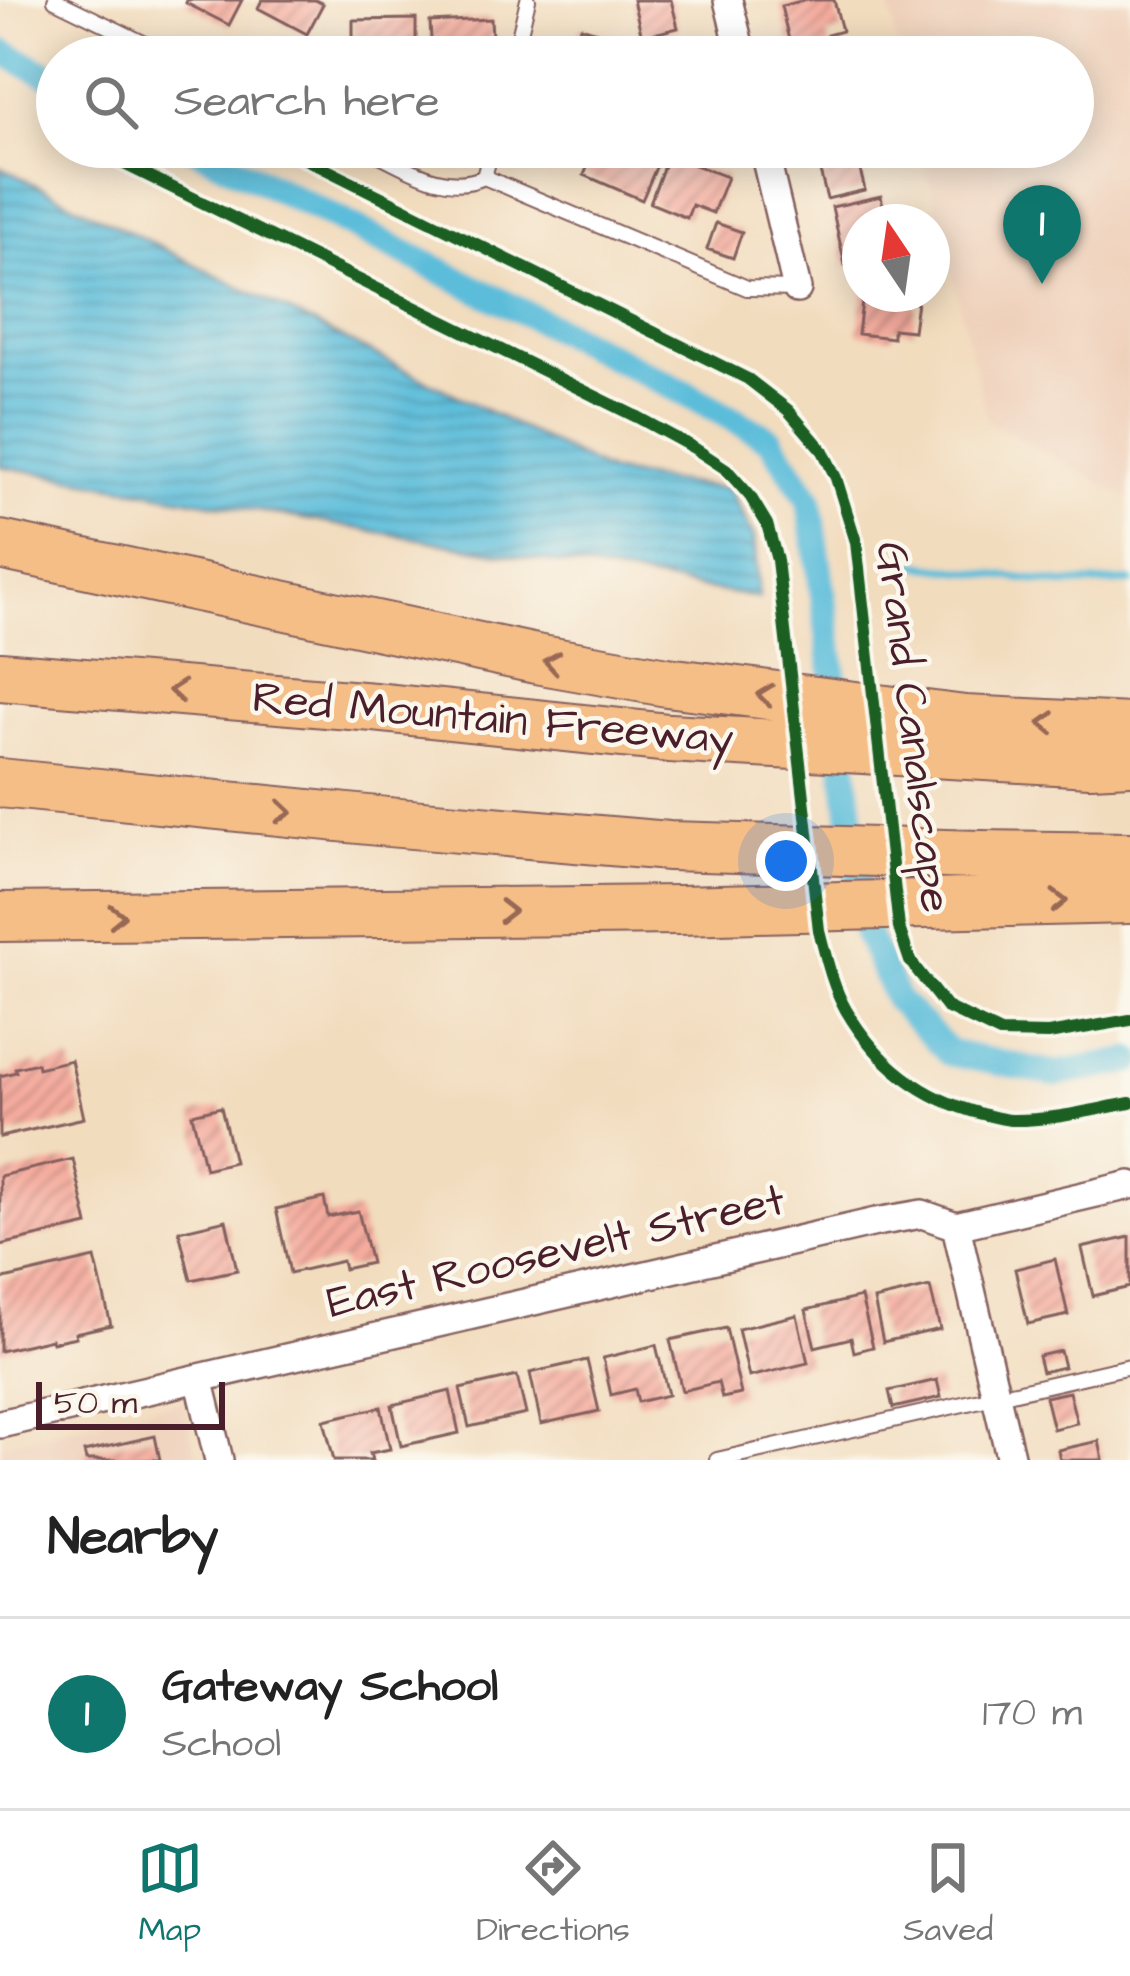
<!DOCTYPE html>
<style>
body{margin:0;font-family:"Architects Daughter",sans-serif;background:#f6f6f6;color:#222}
.compass{position:absolute;left:842px;top:204px;width:108px;height:108px;border-radius:50%;background:#fff;box-shadow:0 6px 30px #0003;rotate:347deg}
.scale{position:absolute;left:36px;bottom:30px;width:189px;box-sizing:border-box;padding-left:12px;border:6px solid #4a1f2b;border-top:0;font-size:33px;line-height:42px;white-space:nowrap;color:#4a1f2b;-webkit-text-stroke:9px #fbf7ec;paint-order:stroke}
.you{position:absolute;left:786px;top:861px;width:42px;height:42px;margin:-30px;border:9px solid #fff;border-radius:50%;background:#1a73e8;box-shadow:0 0 0 18px #1a73e833}
.badge{display:grid;place-items:center;width:78px;height:78px;border-radius:50%;background:#0f766e;color:#fff;font-size:39px;font-weight:700}
.pin{position:absolute;translate:-50% -99px;filter:drop-shadow(0 3px 6px #0008)}
.pin::after{content:'';position:absolute;top:63px;width:42px;height:36px;background:inherit;clip-path:polygon(0 0,100% 0,50% 100%)}
.list{margin:0;padding:0;list-style:none}
h2{display:flex;justify-content:space-between;align-items:center;height:156px;margin:0;padding:0 48px;font-size:51px}
h2 small{font-size:39px;font-weight:400;color:#767676}
.list li{display:grid;grid-template-columns:78px 1fr auto;gap:36px;align-items:center;box-sizing:border-box;height:192px;padding:0 48px;border-top:3px solid #e0e0e0}
.list b{display:block;font-size:45px;white-space:nowrap}
.list p{margin:0;font-size:39px;white-space:nowrap;color:#767676}
.list em{font-size:39px;font-style:normal;color:#767676}
.icon{flex:none;width:66px;height:66px;fill:none;stroke:currentColor;stroke-width:2;stroke-linecap:round;stroke-linejoin:round}
.map{position:relative;flex:none;width:1130px;height:1460px;overflow:hidden}
.search{position:absolute;background:#fff;box-shadow:0 6px 30px #0003;left:36px;right:36px;top:36px;height:132px;display:flex;align-items:center;gap:30px;box-sizing:border-box;padding:0 42px;border-radius:66px;color:#767676;font-size:45px}
.sheet{height:348px;background:#fff}
nav{display:flex;justify-content:space-around;align-items:center;box-sizing:border-box;height:168px;border-top:3px solid #e0e0e0;background:#fff;font-size:33px;color:#767676}
nav a{display:grid;justify-items:center;gap:6px}
nav .on{color:#0f766e}
.map>svg:first-child{display:block}
</style>
<div class="map">
<svg width="1130" height="1460" viewBox="0 0 1130 1460">
<defs>
<pattern id="water-rules" width="6" height="5" patternUnits="userSpaceOnUse" patternTransform="scale(3)"><rect width="6" height="5" fill="#5cbdda"/><path d="M0 2.5h6" fill="none" stroke="#4e99b1"/></pattern>
<pattern id="building-hatch" width="6" height="6" patternUnits="userSpaceOnUse" patternTransform="scale(3)"><rect width="6" height="6" fill="#f5ac9e"/><path d="M-1 1l2-2M0 6l6-6M5 7l2-2" fill="none" stroke="#c88b81"/></pattern>
</defs>
<rect width="100%" height="100%" fill="#fbf7ec"/>
<filter id="ink" filterUnits="userSpaceOnUse"><feTurbulence type="fractalNoise" baseFrequency=".00833" numOctaves="2"/><feDisplacementMap in="SourceGraphic" scale="24" xChannelSelector="R" yChannelSelector="G"/><feConvolveMatrix kernelMatrix="1 2 1 2 8 2 1 2 1" color-interpolation-filters="sRGB"/></filter>
<filter id="wash" filterUnits="userSpaceOnUse"><feTurbulence type="fractalNoise" baseFrequency=".004" numOctaves="4" result="noise"/><feDisplacementMap in="SourceGraphic" scale="48" xChannelSelector="R" yChannelSelector="G"/><feGaussianBlur stdDeviation="2.7" result="paint"/><feColorMatrix in="noise" values="0 0 0 0 0 0 0 0 0 0 0 0 0 0 0 0 0 1.4 0 .05"/><feComposite in="paint" operator="in"/></filter>
<g filter="url(#wash)">
<rect width="100%" height="100%" fill="#f2dcbe"/>
<path fill="#efd1bb" d="M887 0H1130V499L987 421 922 147H1073V57H901Z
M184 1399 197 1460H0V1445Z"/>
<path fill="url(#water-rules)" stroke="#536e82" stroke-width="3" d="M0 167 611 473 729 489 754 537 759 598 0 466Z"/>
<g fill="none" stroke-linecap="round" stroke-linejoin="round">
<path stroke="#5cbdda" stroke-width="8" d="M910 564 1063 584 1130 582"/>
<path stroke="#5cbdda" stroke-width="27" d="M0 51 57 79
M193 147 695 398 770 439 809 498 826 615 865 930 897 1000 949 1053 1056 1074 1130 1061"/>
</g>
<g id="blocks">
<path fill="url(#building-hatch)" d="M187 0H242L229 25 186 3Z
M262 0H315L323 4 307 34 258 8Z
M633 0H671L678 28 642 37Z
M805 0H834L842 31 827 35 832 55 793 57 781 6Z
M416 19V57H353V20Z
M491 19 493 57H432L430 22Z
M581 27 632 43 627 57H571Z
M596 147H654L663 151 642 200 584 175Z
M814 147H873L878 166 860 170 865 190 827 199Z
M668 155 727 177 713 213 692 205 687 218 650 203Z
M881 196 886 221 860 222V262L845 265 832 207Z
M716 223 742 232 733 258 707 249Z
M863 294H918L913 331 893 329V338L858 334Z
M71 1060 84 1118 0 1137V1076L16 1072 15 1068 37 1063 38 1068Z
M221 1107 234 1162 205 1169 192 1114Z
M73 1159 88 1225 0 1245V1176Z
M324 1198 328 1217 358 1211 371 1263 344 1269 342 1261 290 1273 276 1209Z
M226 1220 237 1270 191 1280 179 1231Z
M1130 1237V1287L1093 1296 1082 1248Z
M95 1258 111 1325 75 1333 76 1337 52 1342 51 1339 0 1351V1280Z
M1055 1259 1068 1315 1028 1324 1015 1269Z
M930 1287 940 1329 883 1342 874 1300Z
M861 1297 873 1347 854 1352 851 1338 815 1347 806 1310Z
M797 1315 808 1363 749 1377 738 1329Z
M726 1328 741 1394 722 1398 718 1382 682 1391 670 1340Z
M656 1345 668 1395 638 1402 635 1389 611 1395 603 1358Z
M1060 1351 1064 1367 1042 1372 1038 1356Z
M587 1360 599 1411 541 1424 530 1373Z
M517 1376 526 1414 469 1427 460 1389Z
M937 1380 941 1397 893 1408 889 1391Z
M450 1391 459 1433 401 1446 392 1405Z
M1069 1392 1077 1423 1053 1429 1045 1397Z
M381 1407 390 1449 370 1453 372 1460H334L324 1420Z
M155 1436 160 1460H86L84 1452Z
M1099 1441 1103 1460H1060L1058 1450Z"/>
</g>
</g>
<g filter="url(#ink)">
<use href="#blocks" fill-opacity="0" stroke="#85615e" stroke-width="3"/>
<g fill="none" stroke-linecap="round" stroke-linejoin="round">
<g stroke="#85615e" stroke-width="18">
<path id="lane" d="M55 0 172 57
M514 57 528 0
M364 147C401 164 444 196 484 177L747 288 797 289
M484 177 492 147
M717 1460 1130 1366"/>
</g>
<g stroke="#85615e" stroke-width="32">
<path id="street" d="M728 0 742 57
M763 147 797 289
M956 1226 1011 1460
M199 1378 219 1460
M0 1424 876 1222 922 1214 956 1226 1130 1185"/>
</g>
<g stroke="#85615e" stroke-width="52">
<path id="highway" d="M0 545 536 659 667 682 965 720 1130 728
M0 676 374 707 669 738 1090 762 1130 760
M0 783 388 822 669 846 981 855 1130 857
M0 917 679 910 1130 899"/>
</g>
<use href="#lane" stroke="#fff" stroke-width="14"/>
<use href="#street" stroke="#fff" stroke-width="27"/>
<use href="#highway" stroke="#f6be87" stroke-width="48"/>
<g stroke="#fbf7ec" stroke-width="20">
<path id="cycleway" d="M90 147 637 417 694 448 726 469 750 496 767 524 777 560 819 930C826 957 832 985 846 1010 877 1063 923 1099 982 1114 991 1116 1001 1119 1010 1120 1049 1121 1091 1110 1130 1103
M281 147 748 379 788 410 823 451 836 478 856 542 899 928 910 961 946 1007 1000 1033 1048 1034 1130 1020"/>
</g>
<use href="#cycleway" stroke="#1b5e20" stroke-width="12"/>
</g>
<defs><path id="oneway-chevron" d="M-2-3.5L2.5 0L-2 3.5" fill="none" stroke-width="1.6" stroke-linecap="round" stroke-linejoin="round" transform="scale(3)"/></defs>
<g stroke="#976754">
<use href="#oneway-chevron" transform="translate(552 662) rotate(-170)"/>
<use href="#oneway-chevron" transform="translate(177 691) rotate(-175)"/>
<use href="#oneway-chevron" transform="translate(765 695) rotate(-173)"/>
<use href="#oneway-chevron" transform="translate(1047 723) rotate(-178)"/>
<use href="#oneway-chevron" transform="translate(284 812) rotate(6)"/>
<use href="#oneway-chevron" transform="translate(1059 901) rotate(-1)"/>
<use href="#oneway-chevron" transform="translate(507 911)"/>
<use href="#oneway-chevron" transform="translate(117 916) rotate(-1)"/>
</g>
</g>
<g text-anchor="middle" dominant-baseline="central" stroke-width="9" stroke-linejoin="round" paint-order="stroke">
<g font-size="45" fill="#4a1f2b" stroke="#fbf7ec">
<text transform="translate(493 719) rotate(5)">Red Mountain Freeway</text>
<text transform="translate(913 727) rotate(83)">Grand Canalscape</text>
<text transform="translate(556 1252) rotate(-13)">East Roosevelt Street</text>
</g>
</g>
</svg>
<svg class="compass" viewBox="-18 -18 36 36"><path d="M0-13l5 13h-10z" fill="#e53935"/><path d="M0 13l5-13h-10z" fill="#767676"/></svg>
<div class="scale">50 m</div>
<div class="you"></div>
<div class="pin badge" style="left:1042px;top:284px">1</div>
<div class="search"><svg class="icon" aria-label="search" viewBox="0 0 24 24"><circle cx="10" cy="10" r="6"/><path d="M15 15l6 6"/></svg>Search here</div>
</div>
<section class="sheet">
<h2>Nearby<small></small></h2>
<ul class="list">
<li><span class="badge">1</span><div><b>Gateway School</b><p>School</p></div><em>170 m</em></li>
</ul>
</section>
<nav>
<a class="on"><svg class="icon" aria-label="map" viewBox="0 0 24 24"><path d="M3 6l6-2 6 2 6-2v14l-6 2-6-2-6 2zM9 4v14M15 6v14"/></svg>Map</a>
<a><svg class="icon" aria-label="directions" viewBox="0 0 24 24"><path d="M12 3l9 9-9 9-9-9zM9 14v-3h6M13 9l2 2-2 2"/></svg>Directions</a>
<a><svg class="icon" aria-label="saved" viewBox="0 0 24 24"><path d="M7 4h10v16l-5-4-5 4z"/></svg>Saved</a>
</nav>
